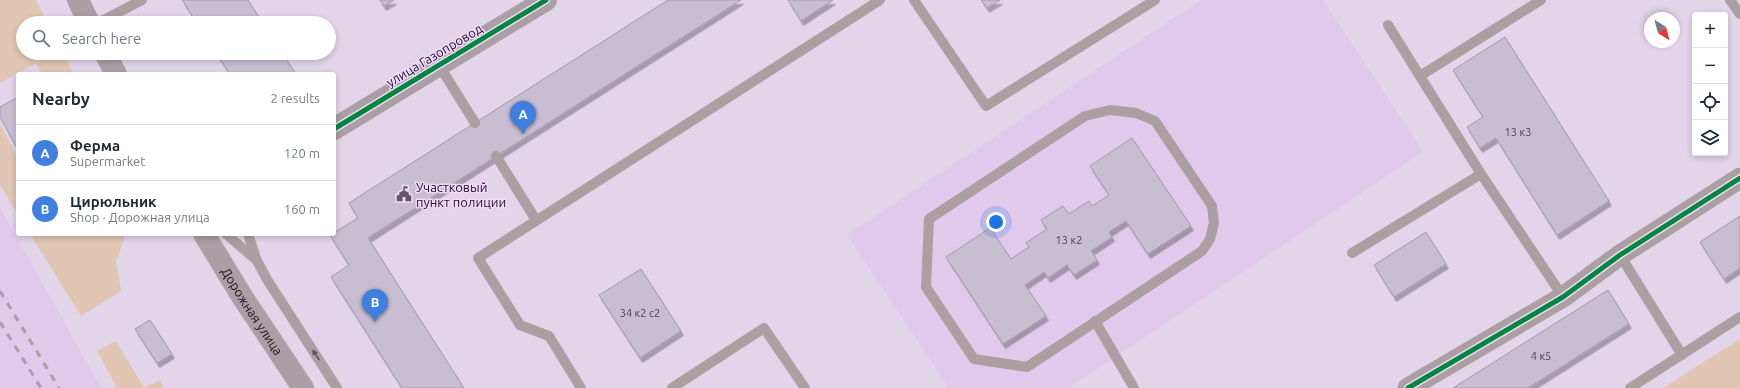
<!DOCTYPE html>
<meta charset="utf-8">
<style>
body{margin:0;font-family:Ubuntu,sans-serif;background:#f6f6f7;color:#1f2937}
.controls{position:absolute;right:12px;top:12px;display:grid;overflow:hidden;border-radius:4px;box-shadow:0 2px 6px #0003}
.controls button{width:36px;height:36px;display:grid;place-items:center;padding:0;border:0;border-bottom:1px solid #e0e1e3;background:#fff;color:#1f2937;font:20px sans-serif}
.compass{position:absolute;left:1644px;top:12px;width:36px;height:36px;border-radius:50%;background:#fff;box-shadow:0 2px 6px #0003;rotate:144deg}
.you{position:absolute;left:996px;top:222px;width:14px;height:14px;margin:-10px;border:3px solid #fff;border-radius:50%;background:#1a73e8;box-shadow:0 0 0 6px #1a73e833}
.badge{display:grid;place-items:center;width:26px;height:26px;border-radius:50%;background:#2563eb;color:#fff;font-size:13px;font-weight:700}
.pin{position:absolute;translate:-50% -33px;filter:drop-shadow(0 1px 2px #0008)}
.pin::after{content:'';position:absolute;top:21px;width:14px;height:12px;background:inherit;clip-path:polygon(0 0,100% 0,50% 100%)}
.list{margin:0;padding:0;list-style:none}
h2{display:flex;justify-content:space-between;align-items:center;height:52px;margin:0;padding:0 16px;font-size:17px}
h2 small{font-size:13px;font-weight:400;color:#747a83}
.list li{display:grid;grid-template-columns:26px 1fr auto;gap:12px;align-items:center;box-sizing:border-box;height:56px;padding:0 16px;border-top:1px solid #e0e1e3}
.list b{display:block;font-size:15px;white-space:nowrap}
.list p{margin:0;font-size:13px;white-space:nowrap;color:#747a83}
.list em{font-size:13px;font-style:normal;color:#747a83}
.icon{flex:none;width:22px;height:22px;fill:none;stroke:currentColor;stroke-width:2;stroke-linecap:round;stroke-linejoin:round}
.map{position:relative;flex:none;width:1740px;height:388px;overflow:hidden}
.search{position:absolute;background:#fff;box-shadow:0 2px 6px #0003;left:16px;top:16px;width:320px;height:44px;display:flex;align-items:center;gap:10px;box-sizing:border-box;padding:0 14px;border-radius:22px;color:#747a83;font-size:15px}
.panel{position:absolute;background:#fff;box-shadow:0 2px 6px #0003;left:16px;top:72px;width:320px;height:164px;border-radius:4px}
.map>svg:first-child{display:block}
</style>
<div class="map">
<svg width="1740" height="388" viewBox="0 0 1740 388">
<defs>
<filter id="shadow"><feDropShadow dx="2.5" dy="4.5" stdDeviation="0" flood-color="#0004"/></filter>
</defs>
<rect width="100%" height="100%" fill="#e2d4e9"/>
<path fill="#e0c9ea" d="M1201 0H1323L1423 152 1068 388H949L847 235Z
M0 208 101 388H0Z"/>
<path fill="#e0c6b3" d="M0 0H36L47 23H23V53H63L74 74H42L36 63 0 83Z
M0 124 18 158V214L0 185Z
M30 234H126L116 261 121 291 81 316Z
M1740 339V388H1663Z
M116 341 144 388 160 380 164 388H117L97 351Z"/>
<path fill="#c7bed2" stroke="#a39bab" filter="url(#shadow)" d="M182 0H248L263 23H197Z
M380 0H394L384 6Z
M668 0H741L368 238 464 388H402L331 277 349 265 330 235 358 218 349 203Z
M788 0H833L801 21Z
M981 0H1000L987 8Z
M1505 37 1609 201 1557 235 1496 138 1480 148 1467 127 1483 117 1453 70Z
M216 53H282L296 74H230Z
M18 97V150L0 117V107Z
M1132 138 1191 226 1148 254 1126 221 1109 232 1112 237 1091 251 1097 260 1074 275 1067 265 1048 278 1044 272 1025 285 1046 316 1003 344 946 257 990 228 1011 259 1029 247 1026 243 1047 229 1041 220 1063 206 1069 214 1089 201 1092 206 1109 195 1090 166Z
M1740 216V268L1724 279 1700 242Z
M1426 232 1446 264 1394 297 1374 265Z
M641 269 681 331 640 358 599 295Z
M1608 290 1629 324 1528 388H1453Z
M150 320 172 354 157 363 135 329Z"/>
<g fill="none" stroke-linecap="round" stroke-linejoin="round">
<path stroke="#ab9fa2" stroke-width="10" d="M914 0 986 106 1155 0
M1730 0 1740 14
M98 23 142 0
M1388 25 1481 174 1563 297
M439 65 475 123
M1420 76 1541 0
M1110 110 1136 113 1155 121 1212 206 1214 223 1210 239 1202 251 1027 367 974 359 926 287 929 219 1085 116Z
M496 156 536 220
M226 234 254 258
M248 234 257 261 268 281 337 388
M1352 253 1481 174
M1620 255 1682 355
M1095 321 1134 388
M581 388 549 336 520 325 478 258 880 0
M672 388 764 328 805 388
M1630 388 1740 317"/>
<path stroke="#ab9fa2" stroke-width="21" d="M1408 388 1563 297 1620 255 1740 178"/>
<g stroke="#ab9ea4" stroke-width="22">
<path d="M78 0 89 23"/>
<path d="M105 53 116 74"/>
<path d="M334 129 546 0"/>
<path id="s1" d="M204 234 243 298 303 388"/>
</g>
<path stroke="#a89da8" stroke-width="3" stroke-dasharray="7 7" stroke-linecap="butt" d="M0 291 59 388
M0 322 41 388"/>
<g stroke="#f3d9fe" stroke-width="8">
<path id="cycleway" d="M334 129 546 0
M1408 388 1563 297 1620 255 1740 178"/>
</g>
<use href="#cycleway" stroke="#00873e" stroke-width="5"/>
</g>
<defs><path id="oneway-solid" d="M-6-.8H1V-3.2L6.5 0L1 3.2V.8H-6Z"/></defs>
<use fill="#5d535b" href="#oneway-solid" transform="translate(316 355) rotate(-123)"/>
<defs>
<g id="civic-bare" transform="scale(1.2)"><path d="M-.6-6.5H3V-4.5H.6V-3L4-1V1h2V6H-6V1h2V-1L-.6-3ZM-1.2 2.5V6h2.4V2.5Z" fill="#625767" stroke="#f3d9fe" stroke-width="2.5" paint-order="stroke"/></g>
</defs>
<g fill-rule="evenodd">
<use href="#civic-bare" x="404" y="194"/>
</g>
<g text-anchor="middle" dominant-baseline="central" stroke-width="3" stroke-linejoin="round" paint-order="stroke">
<g font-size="11" fill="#49404f">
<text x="1518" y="132">13 к3</text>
<text x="1069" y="240">13 к2</text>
<text x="640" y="313">34 к2 с2</text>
<text x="1541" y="356">4 к5</text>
</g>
<g font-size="13" fill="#1d1421" stroke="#f3d9fe">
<text transform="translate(434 55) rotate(-31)">улица Газопровод</text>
<text stroke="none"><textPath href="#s1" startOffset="91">Дорожная улица</textPath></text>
</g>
<g font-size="13" fill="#1d1421" stroke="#f3d9fe" text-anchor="start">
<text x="416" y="187">Участковый<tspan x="416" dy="15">пункт полиции</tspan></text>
</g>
</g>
</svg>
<div class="controls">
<button>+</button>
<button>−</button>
<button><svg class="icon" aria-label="locate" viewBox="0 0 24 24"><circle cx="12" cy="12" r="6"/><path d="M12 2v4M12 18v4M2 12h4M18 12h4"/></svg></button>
<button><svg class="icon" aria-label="layers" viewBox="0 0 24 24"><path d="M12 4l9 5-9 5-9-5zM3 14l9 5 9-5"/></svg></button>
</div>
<svg class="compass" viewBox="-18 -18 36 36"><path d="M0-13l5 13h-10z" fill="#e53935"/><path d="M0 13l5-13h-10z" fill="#747a83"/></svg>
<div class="you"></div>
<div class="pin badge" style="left:523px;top:134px;background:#3f7fe0">A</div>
<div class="pin badge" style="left:375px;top:322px;background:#3f7fe0">B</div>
<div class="search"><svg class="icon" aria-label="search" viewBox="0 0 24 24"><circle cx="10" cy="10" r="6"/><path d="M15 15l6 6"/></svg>Search here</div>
<section class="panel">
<h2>Nearby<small>2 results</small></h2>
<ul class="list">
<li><span class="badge" style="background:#3f7fe0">A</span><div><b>Ферма</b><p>Supermarket</p></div><em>120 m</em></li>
<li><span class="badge" style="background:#3f7fe0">B</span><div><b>Цирюльник</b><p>Shop · Дорожная улица</p></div><em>160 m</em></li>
</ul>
</section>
</div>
